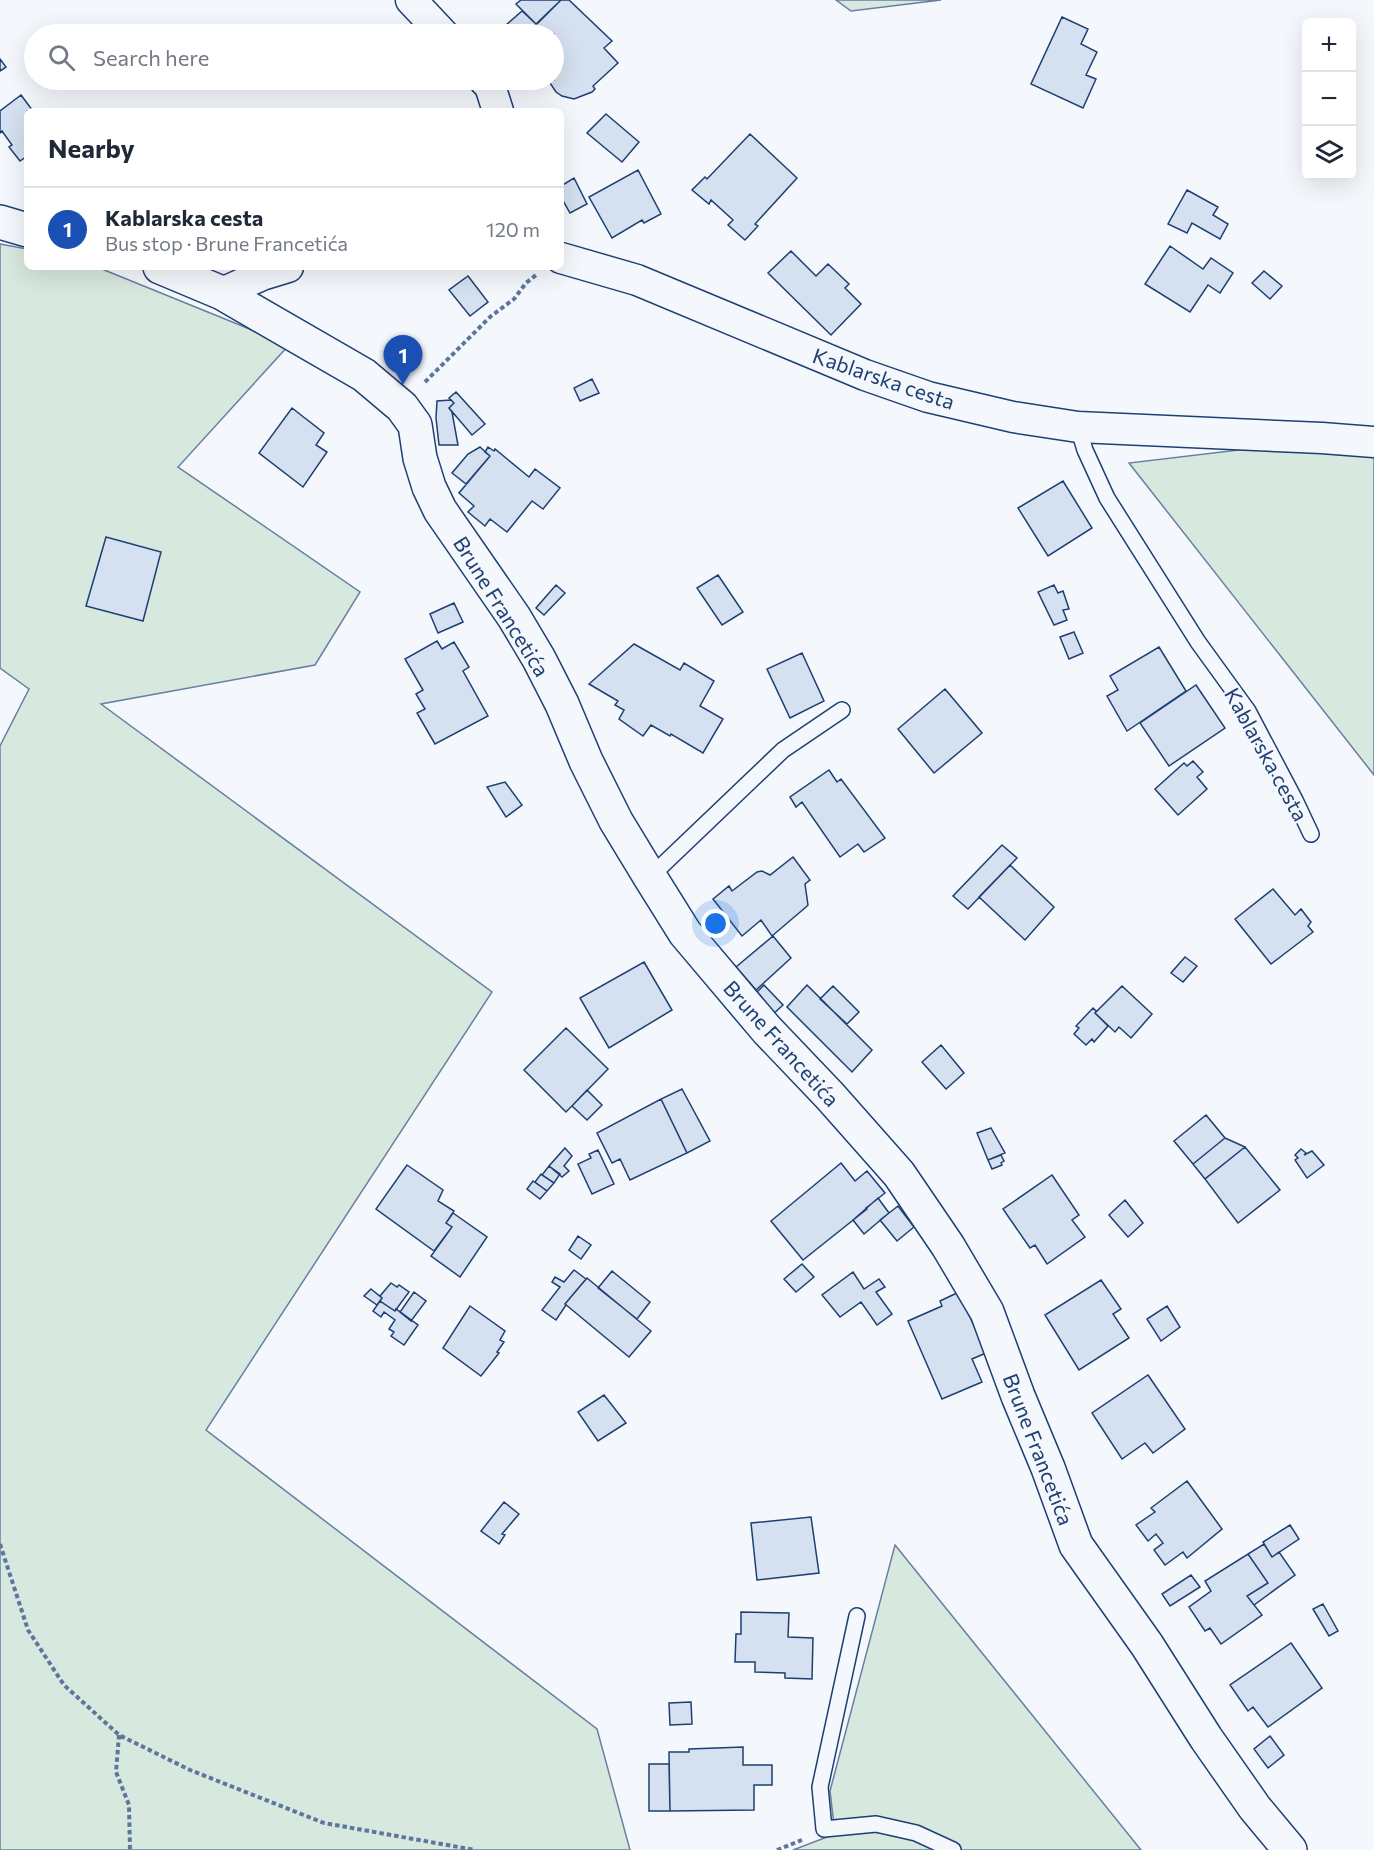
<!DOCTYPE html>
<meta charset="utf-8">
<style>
body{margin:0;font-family:Commissioner,sans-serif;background:#f2f2f3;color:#1f2937}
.controls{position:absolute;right:18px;top:18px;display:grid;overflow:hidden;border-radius:9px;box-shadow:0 6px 24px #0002}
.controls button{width:54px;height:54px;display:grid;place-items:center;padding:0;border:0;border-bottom:2px solid #e0e1e3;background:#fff;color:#1f2937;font:30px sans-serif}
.you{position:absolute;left:716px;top:924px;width:21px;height:21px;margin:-15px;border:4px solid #fff;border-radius:50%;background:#1a73e8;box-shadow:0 0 0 9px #1a73e833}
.badge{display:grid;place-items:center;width:39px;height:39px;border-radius:50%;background:#db2777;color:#fff;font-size:20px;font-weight:700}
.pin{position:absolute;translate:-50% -50px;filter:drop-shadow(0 2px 3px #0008)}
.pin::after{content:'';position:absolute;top:32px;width:21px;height:18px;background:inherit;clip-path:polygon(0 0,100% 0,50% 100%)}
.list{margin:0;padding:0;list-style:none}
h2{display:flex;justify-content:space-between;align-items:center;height:78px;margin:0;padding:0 24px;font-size:26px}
h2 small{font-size:20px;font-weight:400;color:#747a83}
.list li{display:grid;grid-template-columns:39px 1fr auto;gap:18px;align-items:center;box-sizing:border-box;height:84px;padding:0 24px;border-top:2px solid #e0e1e3}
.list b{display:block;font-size:22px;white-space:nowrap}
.list p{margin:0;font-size:20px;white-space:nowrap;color:#747a83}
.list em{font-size:20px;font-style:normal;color:#747a83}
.icon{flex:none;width:33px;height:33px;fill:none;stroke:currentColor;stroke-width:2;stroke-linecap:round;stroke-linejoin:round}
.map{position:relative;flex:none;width:1374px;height:1850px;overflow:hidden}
.search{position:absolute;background:#fff;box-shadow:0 6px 24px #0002;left:24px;top:24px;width:540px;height:66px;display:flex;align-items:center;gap:15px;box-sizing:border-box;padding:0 21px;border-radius:33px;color:#747a83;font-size:22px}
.panel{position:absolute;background:#fff;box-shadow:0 6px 24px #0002;left:24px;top:108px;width:540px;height:162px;border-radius:9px}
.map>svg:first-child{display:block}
</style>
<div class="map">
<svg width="1374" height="1850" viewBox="0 0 1374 1850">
<rect width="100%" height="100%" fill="#f4f7fb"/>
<path fill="#d7e8df" stroke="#687fa3" stroke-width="1.5" d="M836 0H941L851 11Z
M0 244 27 249V267H97L289 345 178 467 360 592 315 665 101 704 492 992 206 1430 597 1729 630 1850H0V746L29 689 0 668Z
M1280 445 1374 452V775L1129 463Z
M895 1545 1141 1850H793L835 1834 830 1791Z"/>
<path fill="#d5e0f0" stroke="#1d3f73" stroke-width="1.5" d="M521 0H561L536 24 516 4Z
M561 0H569L612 41 604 48 618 63 593 86 595 89 592 92 574 99 562 96 556 92 548 80H554V34H529L528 33Z
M522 11 536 24 528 33 529 34 497 33Z
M1062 17 1088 29 1081 44 1097 52 1086 75 1096 79 1083 108 1031 84Z
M0 59 6 67 0 71Z
M21 95 33 111H27V156L20 161 9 147 12 145 2 131 0 133V111Z
M606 114 639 142 622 162 587 133Z
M750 134 797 178 755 224 758 226 745 240 728 225 733 220 711 200 709 204 692 190 705 177 707 179Z
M638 170 661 214 644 223 642 220 612 238 589 197Z
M574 178 587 204 570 213 561 197V186Z
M1187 190 1218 207 1213 215 1228 224 1220 239 1192 223 1187 233 1168 224Z
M1170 246 1203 269 1211 258 1233 273 1220 293 1208 285 1190 312 1145 284Z
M791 251 816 276 828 264 849 284 845 288 861 304 831 335 768 273Z
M1264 271 1282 286 1270 299 1252 283Z
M468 276 488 302 470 316 449 290Z
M592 379 599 393 580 401 574 388Z
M456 392 485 424 472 435 449 408 454 403 449 398Z
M451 400 454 403 449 408 452 412 458 445H439L436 418 437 401Z
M292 408 324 433 316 445 327 452 303 487 259 453Z
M480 447 490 456 466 484 452 473 468 454Z
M488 447 494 451 495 449 529 477 535 469 560 488 543 509 532 501 507 532 490 519 485 526 468 512 474 506 459 493 490 456 485 452Z
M1063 481 1092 528 1048 556 1018 508Z
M106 537 161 552 143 621 86 606Z
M718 575 743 612 722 625 697 588Z
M556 585 565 593 544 615 536 608Z
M1054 585 1058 593 1063 591 1069 609 1063 610 1067 620 1054 625 1038 592Z
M454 603 463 622 438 633 430 614Z
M1074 632 1083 653 1069 659 1060 637Z
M437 641 442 649 454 642 469 667 463 671 488 716 435 744 417 713 425 709 416 694 423 690 405 659Z
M634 644 680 670 684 663 714 681 700 706 723 719 703 753 671 734 670 736 651 725 643 736 619 719 624 710 615 705 618 701 589 684Z
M1159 647 1186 691 1127 731 1107 696 1118 690 1110 676Z
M802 653 824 701 790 718 767 669Z
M1196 685 1225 728 1169 766 1140 723Z
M945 689 982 733 934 773 898 729Z
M1193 761 1203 772 1197 777 1207 789 1178 815 1155 789 1184 763 1187 766Z
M829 770 837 782 841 779 885 838 864 852 858 844 840 857 802 802 796 807 790 797Z
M505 782 522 805 506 817 487 787Z
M1002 845 1017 858 968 909 953 896Z
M793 857 810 880 805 884 808 905 806 907 772 936 761 920 742 936 713 899 729 886 732 891 757 872 762 871 770 875Z
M1010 865 1054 907 1025 940 979 897Z
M1273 889 1295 915 1301 909 1311 922 1308 926 1313 932 1271 964 1235 919Z
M773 936 791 958 756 990 736 967Z
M1185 957 1197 966 1183 982 1171 973Z
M644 962 672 1010 609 1048 580 998Z
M764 985 783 1005 771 1016 752 997Z
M807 985 872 1050 852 1072 787 1007Z
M833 986 859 1012 847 1024 820 999Z
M1122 986 1152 1014 1131 1038 1119 1027 1115 1032 1095 1013Z
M1093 1008 1096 1011 1095 1013 1108 1026 1094 1042 1092 1039 1086 1045 1074 1034 1079 1028 1076 1026Z
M566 1028 608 1069 566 1112 524 1070Z
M941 1045 964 1073 946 1089 922 1062Z
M682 1089 710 1141 687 1153 661 1099Z
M587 1090 602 1105 587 1120 572 1106Z
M661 1099 687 1153 630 1180 620 1159 612 1163 597 1133Z
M1206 1115 1225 1138 1193 1164 1174 1141Z
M991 1128 1005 1153 988 1160 977 1133Z
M1225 1138 1245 1147 1205 1179 1193 1164Z
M1245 1147 1280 1190 1238 1223 1205 1179Z
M565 1148 572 1156 564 1166 569 1171 562 1177 549 1166Z
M1301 1149 1306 1153 1304 1155 1312 1151 1324 1165 1307 1178 1295 1160 1298 1158 1295 1155Z
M598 1150 614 1184 592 1194 578 1164 591 1158 589 1154Z
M1001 1155 1004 1161 1001 1163 1002 1165 992 1169 988 1160Z
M841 1163 855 1181 867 1171 885 1193 866 1208 867 1209 803 1260 771 1221Z
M407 1165 443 1190 438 1201 454 1211 446 1223 452 1227 434 1251 376 1209Z
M549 1166 560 1174 554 1183 542 1175Z
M541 1174 554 1183 547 1191 535 1182Z
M1052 1175 1079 1215 1072 1220 1085 1237 1047 1264 1035 1245 1030 1248 1003 1209Z
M533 1181 547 1191 540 1199 527 1189Z
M878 1198 889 1213 864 1234 853 1220Z
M1125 1200 1143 1223 1128 1237 1109 1215Z
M898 1206 914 1227 897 1241 880 1220Z
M453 1213 487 1237 460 1277 431 1256 452 1227 446 1223Z
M578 1236 591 1245 581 1259 569 1250Z
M802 1264 814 1277 796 1292 784 1279Z
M574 1270 586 1279 565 1304 566 1305 556 1320 542 1310 560 1287 552 1282 555 1277 564 1282Z
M612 1271 650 1302 637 1319 598 1288Z
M853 1272 864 1289 879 1279 885 1287 876 1292 892 1314 877 1325 861 1302 840 1317 822 1295Z
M587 1278 651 1331 629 1357 565 1304Z
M1101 1280 1121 1309 1113 1314 1129 1338 1079 1370 1045 1315Z
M391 1283 397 1287 399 1285 409 1292 395 1311 380 1301 382 1298 380 1296Z
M371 1289 382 1298 377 1305 364 1296Z
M414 1292 426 1301 411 1321 400 1312Z
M959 1292 986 1353 972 1359 982 1382 942 1399 908 1321 942 1306 940 1301Z
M380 1301 395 1311 396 1309 418 1325 404 1345 391 1336 394 1332 389 1329 395 1320 384 1312 381 1317 373 1311Z
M470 1306 505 1331 500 1340 504 1342 497 1352 499 1353 481 1376 443 1348Z
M1167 1306 1180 1327 1161 1341 1147 1319Z
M1148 1375 1185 1429 1153 1453 1145 1443 1122 1459 1092 1413Z
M604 1395 626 1423 598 1441 578 1412Z
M1187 1481 1222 1529 1187 1558 1183 1552 1165 1565 1154 1550 1163 1543 1156 1534 1148 1541 1136 1525 1155 1512 1151 1508Z
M504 1502 519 1514 502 1534 505 1535 499 1544 481 1531Z
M811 1517 819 1573 757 1580 751 1523Z
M1290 1525 1299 1539 1272 1557 1263 1542Z
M1264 1544 1272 1557 1279 1552 1295 1575 1254 1605 1247 1596 1268 1583 1248 1554Z
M1248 1554 1268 1583 1247 1596 1262 1615 1221 1644 1210 1628 1205 1631 1189 1607 1211 1591 1205 1581Z
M1191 1575 1200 1587 1170 1606 1162 1594Z
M1323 1604 1338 1631 1329 1636 1313 1609Z
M741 1612 789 1613 788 1637 813 1638 812 1679 785 1678V1673L755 1672V1662H735L736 1634H741Z
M1291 1643 1322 1688 1268 1727 1253 1707 1248 1711 1230 1685Z
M691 1702 692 1724 670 1725 669 1703Z
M1270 1736 1284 1755 1268 1768 1254 1749Z
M743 1747V1765H772V1785H754V1810L670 1811 669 1752H689V1749Z
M649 1764H669L670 1811H649Z"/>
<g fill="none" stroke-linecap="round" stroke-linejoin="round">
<g stroke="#1d3f73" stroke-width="18">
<path id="service" d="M1078 427 1085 450 1107 498 1198 642 1248 711 1295 800 1311 834
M650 877 783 750 842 710
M857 1616 820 1787 824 1829 876 1824 916 1833 953 1850"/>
</g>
<g stroke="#1d3f73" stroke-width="33">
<path id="minor" d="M411 0 443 34
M484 80 490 86 498 111
M561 258 637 280 865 375 928 397 1013 417 1078 427 1322 438 1374 442
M222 293 262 275 288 267"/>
</g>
<g stroke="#1d3f73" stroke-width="36">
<path id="tertiary" d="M0 222 27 230
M160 267 222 293 364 375 402 407 415 425 420 458 429 487 440 510 514 617 539 659 562 704 586 761 616 821 650 877 685 933 767 1030 830 1096 899 1174 948 1246 987 1312 1018 1396 1048 1468 1076 1545 1147 1645 1206 1738 1255 1808 1290 1850"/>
</g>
<path stroke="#5e769c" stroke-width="4" stroke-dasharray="4.5 3" stroke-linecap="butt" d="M425 382 490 317 514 299 526 283 536 275
M0 1544 28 1630 64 1685 119 1735 190 1770 324 1823 475 1850
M119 1735 116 1772 129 1805 130 1850
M777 1850 802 1840"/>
<use href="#service" stroke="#f4f7fb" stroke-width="15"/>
<use href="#minor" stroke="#f4f7fb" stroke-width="30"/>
<use href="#tertiary" stroke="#f4f7fb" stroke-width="33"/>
</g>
<g text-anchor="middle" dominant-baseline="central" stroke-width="4.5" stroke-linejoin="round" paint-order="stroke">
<g font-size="21" fill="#1d3f73" stroke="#f4f7fb">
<text transform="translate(884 378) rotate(19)">Kablarska cesta</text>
<text transform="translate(502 606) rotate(58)">Brune Francetića</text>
<text transform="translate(1267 754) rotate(61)">Kablarska cesta</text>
<text transform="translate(782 1043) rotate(48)">Brune Francetića</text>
<text transform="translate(1039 1449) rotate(69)">Brune Francetića</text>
</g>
</g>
</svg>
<div class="controls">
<button>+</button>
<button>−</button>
<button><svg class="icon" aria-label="layers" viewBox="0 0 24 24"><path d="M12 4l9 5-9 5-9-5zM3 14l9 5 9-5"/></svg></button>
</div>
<div class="you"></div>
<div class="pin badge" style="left:403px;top:385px;background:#1a4fb4">1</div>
<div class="search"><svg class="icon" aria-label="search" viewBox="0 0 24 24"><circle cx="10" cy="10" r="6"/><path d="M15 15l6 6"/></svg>Search here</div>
<section class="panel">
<h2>Nearby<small></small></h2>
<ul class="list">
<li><span class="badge" style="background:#1a4fb4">1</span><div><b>Kablarska cesta</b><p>Bus stop · Brune Francetića</p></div><em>120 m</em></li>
</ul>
</section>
</div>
